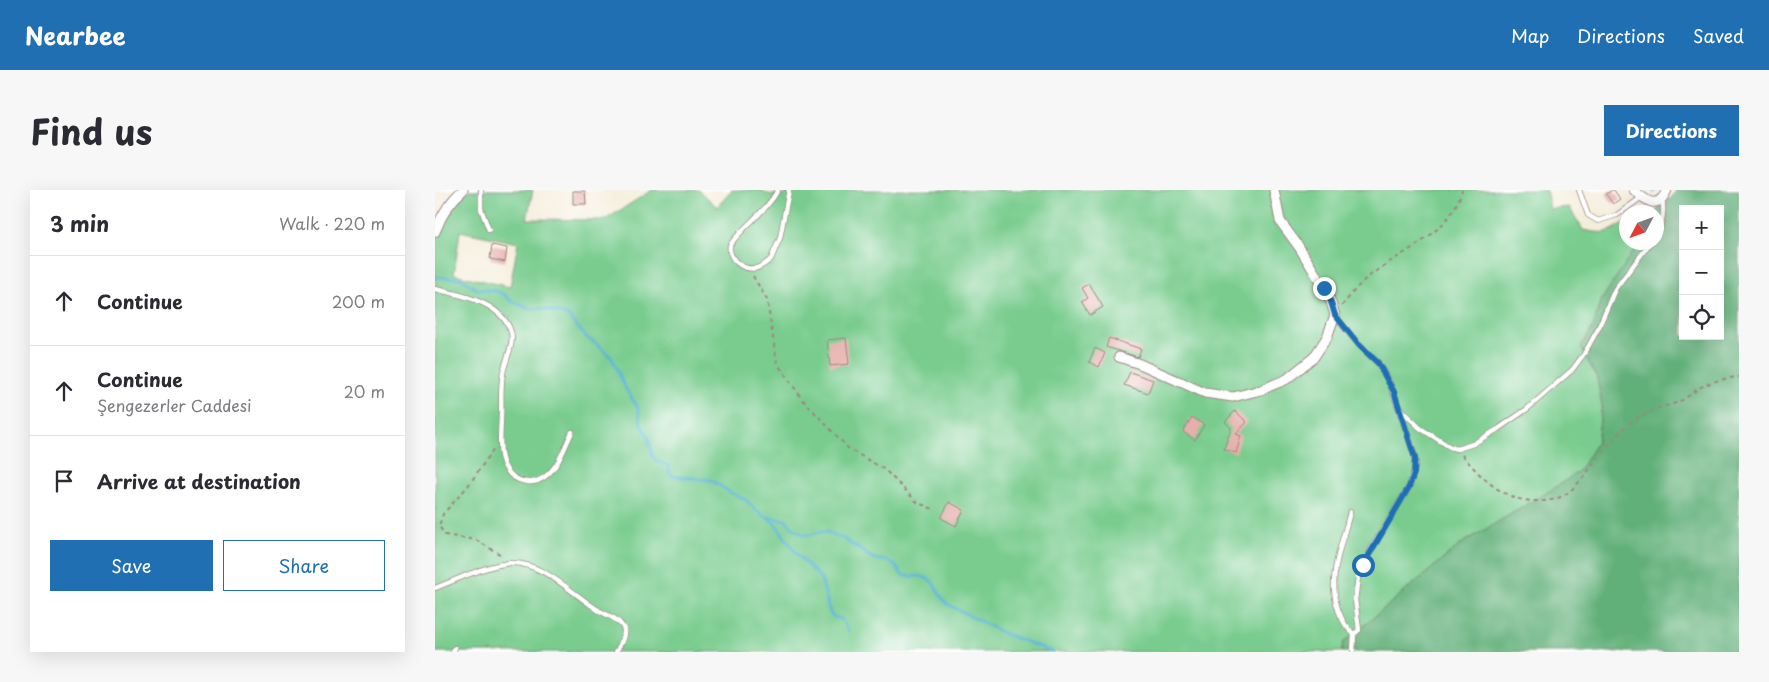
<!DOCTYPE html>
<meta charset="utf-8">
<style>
body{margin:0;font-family:"Playpen Sans",sans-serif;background:#f7f7f7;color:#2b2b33}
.controls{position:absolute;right:15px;top:15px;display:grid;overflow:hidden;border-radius:0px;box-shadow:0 5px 20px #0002}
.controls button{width:45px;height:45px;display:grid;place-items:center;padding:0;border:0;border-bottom:1px solid #e1e1e2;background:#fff;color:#2b2b33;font:25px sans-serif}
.compass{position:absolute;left:1184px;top:15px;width:45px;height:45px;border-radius:50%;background:#fff;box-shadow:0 5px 20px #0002;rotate:229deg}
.stop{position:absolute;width:15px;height:15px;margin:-11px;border:4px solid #1f6fb2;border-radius:50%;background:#fff}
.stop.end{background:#1f6fb2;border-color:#fff;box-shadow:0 1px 5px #0008}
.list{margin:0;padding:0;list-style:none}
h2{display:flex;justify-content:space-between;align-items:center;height:65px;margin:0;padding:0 20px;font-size:21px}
h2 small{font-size:16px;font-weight:400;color:#7c7c81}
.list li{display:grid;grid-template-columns:32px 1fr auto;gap:15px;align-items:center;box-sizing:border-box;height:90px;padding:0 20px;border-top:1px solid #e1e1e2}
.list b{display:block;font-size:19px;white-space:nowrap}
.list p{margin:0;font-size:16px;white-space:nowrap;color:#7c7c81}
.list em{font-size:16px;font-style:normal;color:#7c7c81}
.actions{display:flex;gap:10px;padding:15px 20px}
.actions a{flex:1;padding:11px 0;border:1px solid #1f6fb2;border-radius:0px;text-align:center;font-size:18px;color:#1f6fb2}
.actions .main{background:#1f6fb2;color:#fff}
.icon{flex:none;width:28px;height:28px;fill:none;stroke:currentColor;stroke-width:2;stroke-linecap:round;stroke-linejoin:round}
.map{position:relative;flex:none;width:1304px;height:462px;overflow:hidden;border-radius:0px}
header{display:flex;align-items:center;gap:30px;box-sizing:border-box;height:70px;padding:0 25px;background:#1f6fb2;color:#fff}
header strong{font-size:24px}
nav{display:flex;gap:28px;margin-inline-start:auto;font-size:18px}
.intro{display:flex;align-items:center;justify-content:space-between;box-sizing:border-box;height:120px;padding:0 30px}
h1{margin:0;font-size:35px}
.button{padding:12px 22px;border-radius:0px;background:#1f6fb2;color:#fff;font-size:18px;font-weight:700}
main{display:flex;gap:30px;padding:0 30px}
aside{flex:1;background:#fff;border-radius:0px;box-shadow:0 5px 20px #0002}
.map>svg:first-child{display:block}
</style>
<header>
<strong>Nearbee</strong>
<nav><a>Map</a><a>Directions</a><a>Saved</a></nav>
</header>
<div class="intro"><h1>Find us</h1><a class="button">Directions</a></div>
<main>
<aside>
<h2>3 min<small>Walk · 220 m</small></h2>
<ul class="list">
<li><svg class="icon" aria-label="ahead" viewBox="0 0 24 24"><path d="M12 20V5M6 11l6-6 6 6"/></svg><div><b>Continue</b></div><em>200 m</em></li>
<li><svg class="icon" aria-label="ahead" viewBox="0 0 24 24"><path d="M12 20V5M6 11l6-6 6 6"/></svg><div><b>Continue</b><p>Şengezerler Caddesi</p></div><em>20 m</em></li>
<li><svg class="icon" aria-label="arrive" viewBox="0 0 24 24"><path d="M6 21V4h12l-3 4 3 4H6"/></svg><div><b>Arrive at destination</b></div></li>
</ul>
<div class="actions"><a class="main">Save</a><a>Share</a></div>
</aside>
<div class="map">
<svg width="1304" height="462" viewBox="0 0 1304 462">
<rect width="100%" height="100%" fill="#fff"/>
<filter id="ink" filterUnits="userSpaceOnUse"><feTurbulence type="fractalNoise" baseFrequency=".02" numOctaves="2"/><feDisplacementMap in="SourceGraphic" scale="10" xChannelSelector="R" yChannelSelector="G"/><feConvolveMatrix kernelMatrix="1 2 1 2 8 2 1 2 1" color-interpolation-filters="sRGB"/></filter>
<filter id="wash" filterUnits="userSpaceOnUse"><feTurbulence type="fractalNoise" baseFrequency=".0096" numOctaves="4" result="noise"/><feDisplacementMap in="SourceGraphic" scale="20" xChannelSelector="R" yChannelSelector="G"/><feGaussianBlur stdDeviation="1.12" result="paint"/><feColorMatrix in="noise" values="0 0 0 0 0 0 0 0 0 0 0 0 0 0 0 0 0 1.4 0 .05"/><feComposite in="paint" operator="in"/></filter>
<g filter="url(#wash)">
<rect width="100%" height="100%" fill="#f4edda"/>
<path fill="#79cc8e" stroke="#62765c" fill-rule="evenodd" d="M34 0H98L92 29 170 30 217 0H264L282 17 297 0H325L332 4 347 6 355 0H1111L1115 19 1134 17 1148 40C1169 44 1174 44 1191 31L1192 52 1204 53 1167 109 1158 137 1146 157 1162 188 1167 215 1162 252 1144 281 1118 299 1026 354 908 453 906 462H0V49L17 18ZM25 41 83 53 75 97 19 84Z"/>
<path fill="#62b079" stroke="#566852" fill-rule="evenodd" d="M1241 0H1304V462H907L908 453 1026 354 1118 299 1144 281 1162 252 1167 216 1162 188 1146 157 1158 137 1167 109 1204 53 1222 52 1221 22C1227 13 1235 13 1241 0ZM1248 19H1285V146H1248Z"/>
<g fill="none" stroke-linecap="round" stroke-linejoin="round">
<path stroke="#52b3d1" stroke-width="3" d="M1219 2 1220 0
M0 87 25 88 42 99 60 101 68 104 78 112 96 119H108L132 125 152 148 161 154 177 168 191 199 203 218 206 234 214 248 217 264 221 271 234 276V282L237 286 276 290 296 303 311 310 321 320 340 333 361 363 386 389 395 423 399 427 406 429 414 441
M334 327 351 330 358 338 368 344 374 345 385 342H392L407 348 439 369 453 371 459 374 467 385C475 388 483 384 491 388 503 393 503 408 514 415L570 444 618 462"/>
</g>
<g id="blocks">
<path fill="#e6afac" d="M1177 0H1179L1185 9 1178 14 1171 4Z
M138 1H150L151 14H138Z
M57 55 72 58 70 72 55 69Z
M654 94 668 117 655 125 647 112 653 108 647 98Z
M411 148 414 174 395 176 392 150Z
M674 148 706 159 703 167 671 157Z
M660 158 670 163 664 177 654 172Z
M695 182 718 190 713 203 689 195Z
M800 221 812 232 801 244 806 246 801 263 789 259 796 238 790 232Z
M757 227 769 235 760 250 748 242Z
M514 312 529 320 521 336 506 328Z"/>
</g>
</g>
<g filter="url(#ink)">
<use href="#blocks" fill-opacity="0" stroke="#9f8682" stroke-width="1"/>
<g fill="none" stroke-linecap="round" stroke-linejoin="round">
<g stroke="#9f8682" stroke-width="6">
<path id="lane" d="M46 0V19L54 40
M343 0C332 21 309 35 295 55 293 69 307 81 322 78 327 76 332 73 336 69L345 48 354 0
M1144 0 1153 25 1163 31 1182 25 1207 7
M1222 44C1227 32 1230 22 1227 9
M0 99C25 105 63 111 75 139 81 152 70 170 68 183 65 197 67 211 66 225 66 246 59 280 84 290 94 294 104 292 112 285 125 274 130 256 137 242
M900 126 924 155 943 173 954 191 978 260 981 274 974 297 937 357 923 387 920 410 924 440 919 444C912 439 907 430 904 422 891 388 907 355 915 322
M964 218 985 238 1015 257 1022 259 1038 254 1063 239 1092 219 1137 180 1149 164 1163 139 1180 99 1216 52
M0 398C24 389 51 375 76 373 107 372 138 404 163 420 171 425 183 428 188 437 192 444 185 455 181 462
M18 462 20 458
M918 462 919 444"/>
</g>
<g stroke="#9f8682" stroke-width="11">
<path id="street" d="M1199 0C1211 11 1223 21 1232 0
M0 42C6 26 15 11 28 0
M684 167 705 174 770 203 798 207 826 200 852 189 879 167 892 147 900 125 896 112 889 98 864 57 845 31 839 0"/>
</g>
<path stroke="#9f8682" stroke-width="2" stroke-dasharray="4 4" stroke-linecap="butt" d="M318 86 332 110 342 173 368 210 414 259 449 279 483 313 501 320
M907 116C915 106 923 95 933 87 967 60 1014 46 1027 0
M58 260 33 296 8 324 4 336 10 345 41 350 68 366
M1027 265C1048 289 1070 313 1105 311 1117 311 1127 308 1136 300 1155 283 1167 259 1185 242 1196 230 1212 222 1227 217 1233 215 1240 214 1245 211 1252 208 1258 202 1264 198 1277 191 1290 188 1304 187"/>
<use href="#lane" stroke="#fff" stroke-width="4.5"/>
<use href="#street" stroke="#fff" stroke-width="9"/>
</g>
</g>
<g fill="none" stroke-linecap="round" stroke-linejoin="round" filter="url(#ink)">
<path stroke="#1f6fb2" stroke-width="6" d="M889 98 896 112 900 125 924 155 943 173 959 202 980 268 979 283 974 297 928 375"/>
</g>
</svg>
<div class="controls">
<button>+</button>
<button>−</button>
<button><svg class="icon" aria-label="locate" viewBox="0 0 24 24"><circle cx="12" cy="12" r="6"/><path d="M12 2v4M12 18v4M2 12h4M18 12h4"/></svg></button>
</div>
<svg class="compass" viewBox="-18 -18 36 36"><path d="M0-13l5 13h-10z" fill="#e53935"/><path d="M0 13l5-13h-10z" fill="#7c7c81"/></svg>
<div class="stop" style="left:928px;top:375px"></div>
<div class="stop end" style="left:889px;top:98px"></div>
</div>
</main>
